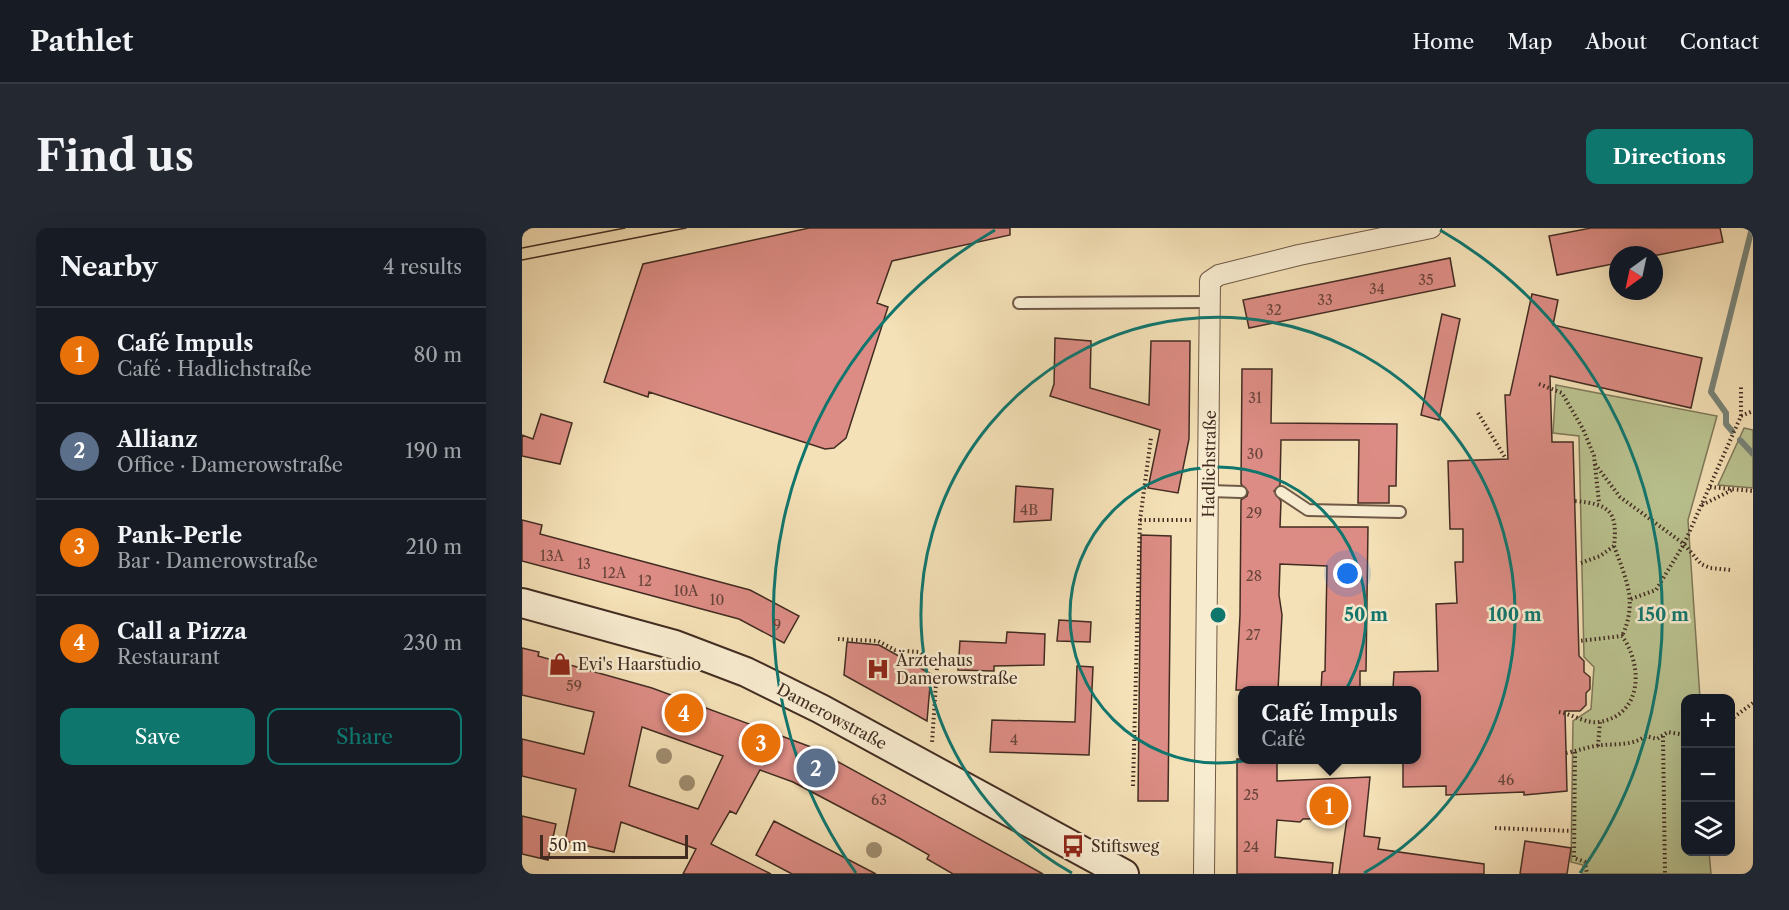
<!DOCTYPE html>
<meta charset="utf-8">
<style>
body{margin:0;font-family:"Libre Caslon Text",serif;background:#242831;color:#f1f3f6}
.controls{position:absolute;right:18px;bottom:18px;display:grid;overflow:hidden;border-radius:12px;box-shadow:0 6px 24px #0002}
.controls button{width:54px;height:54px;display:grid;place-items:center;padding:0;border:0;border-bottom:2px solid #363941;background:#171b24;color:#f1f3f6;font:30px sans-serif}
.compass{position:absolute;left:1087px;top:18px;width:54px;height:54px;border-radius:50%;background:#171b24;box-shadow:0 6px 24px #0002;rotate:213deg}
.scale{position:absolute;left:18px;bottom:15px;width:148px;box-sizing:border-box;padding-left:6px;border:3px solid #422c22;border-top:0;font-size:16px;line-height:21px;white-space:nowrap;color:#422c22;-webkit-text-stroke:4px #f8ecd0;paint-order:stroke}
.you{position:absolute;left:826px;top:346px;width:21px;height:21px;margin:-15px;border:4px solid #fff;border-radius:50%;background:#1a73e8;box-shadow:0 0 0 9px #1a73e833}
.badge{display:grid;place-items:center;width:39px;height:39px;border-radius:50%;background:#0f766e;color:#fff;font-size:20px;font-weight:700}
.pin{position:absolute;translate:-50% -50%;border:3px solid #fff;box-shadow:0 2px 6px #0006}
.popup{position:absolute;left:716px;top:458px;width:183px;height:78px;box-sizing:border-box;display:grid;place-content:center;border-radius:12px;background:#171b24;filter:drop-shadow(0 2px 4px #0005);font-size:20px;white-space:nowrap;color:#9ea1a6}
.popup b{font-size:22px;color:#f1f3f6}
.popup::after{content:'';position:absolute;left:50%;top:100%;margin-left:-12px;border:12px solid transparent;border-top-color:#171b24}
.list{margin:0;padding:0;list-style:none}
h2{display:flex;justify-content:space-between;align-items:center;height:78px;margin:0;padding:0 24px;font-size:26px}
h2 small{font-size:20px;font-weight:400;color:#9ea1a6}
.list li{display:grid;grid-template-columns:39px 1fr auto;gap:18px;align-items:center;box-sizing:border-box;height:96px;padding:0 24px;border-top:2px solid #363941}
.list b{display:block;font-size:22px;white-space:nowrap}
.list p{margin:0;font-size:20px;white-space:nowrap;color:#9ea1a6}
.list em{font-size:20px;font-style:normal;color:#9ea1a6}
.actions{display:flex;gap:12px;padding:18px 24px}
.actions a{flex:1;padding:14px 0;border:2px solid #0f766e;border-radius:12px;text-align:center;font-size:21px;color:#0f766e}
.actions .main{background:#0f766e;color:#fff}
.icon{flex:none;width:33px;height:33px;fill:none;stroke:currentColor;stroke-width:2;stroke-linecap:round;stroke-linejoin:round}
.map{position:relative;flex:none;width:1231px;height:646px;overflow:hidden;border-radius:12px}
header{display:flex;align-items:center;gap:36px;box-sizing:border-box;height:84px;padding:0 30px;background:#171b24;border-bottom:2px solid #363941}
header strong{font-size:28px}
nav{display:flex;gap:33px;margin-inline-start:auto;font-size:21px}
.intro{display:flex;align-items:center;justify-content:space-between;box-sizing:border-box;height:144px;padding:0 36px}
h1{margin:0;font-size:42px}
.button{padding:15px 27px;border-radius:12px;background:#0f766e;color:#fff;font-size:21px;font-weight:700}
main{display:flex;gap:36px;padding:0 36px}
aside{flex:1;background:#171b24;border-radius:12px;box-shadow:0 6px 24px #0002}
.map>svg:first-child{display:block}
</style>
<header>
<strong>Pathlet</strong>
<nav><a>Home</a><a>Map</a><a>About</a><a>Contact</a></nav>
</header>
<div class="intro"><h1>Find us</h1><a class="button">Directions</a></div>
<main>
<aside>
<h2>Nearby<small>4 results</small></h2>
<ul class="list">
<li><span class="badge" style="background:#e8710a">1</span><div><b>Café Impuls</b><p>Café · Hadlichstraße</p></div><em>80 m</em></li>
<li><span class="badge" style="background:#5c6f8a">2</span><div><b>Allianz</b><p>Office · Damerowstraße</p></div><em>190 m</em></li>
<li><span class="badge" style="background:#e8710a">3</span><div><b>Pank-Perle</b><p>Bar · Damerowstraße</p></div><em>210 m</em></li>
<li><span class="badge" style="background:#e8710a">4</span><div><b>Call a Pizza</b><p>Restaurant</p></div><em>230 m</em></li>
</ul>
<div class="actions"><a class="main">Save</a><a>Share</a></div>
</aside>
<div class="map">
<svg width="1231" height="646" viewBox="0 0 1231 646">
<rect width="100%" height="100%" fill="#f5e1b7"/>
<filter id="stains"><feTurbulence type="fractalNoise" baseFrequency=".00333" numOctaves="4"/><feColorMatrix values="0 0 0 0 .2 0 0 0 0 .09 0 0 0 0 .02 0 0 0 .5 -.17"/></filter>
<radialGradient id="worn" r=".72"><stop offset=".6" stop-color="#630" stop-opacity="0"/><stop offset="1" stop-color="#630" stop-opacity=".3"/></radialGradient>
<path fill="#bac390" stroke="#7e7859" stroke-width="1.5" d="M1034 157 1195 188 1166 292 1178 470H1164V624H1187L1189 646H1060L1061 637 1049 634 1051 493 1069 481 1072 439 1062 429 1057 208 1031 205Z
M1222 200 1231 202V260L1196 257Z"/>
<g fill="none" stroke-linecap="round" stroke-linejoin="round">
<path stroke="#788378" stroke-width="6" d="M1210 203 1204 196V185L1189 164 1230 0
M1218 212 1231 226"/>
</g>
<path fill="#dc8c84" stroke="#422c22" stroke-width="1.5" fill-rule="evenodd" d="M287 0H488V7L370 33 355 75 366 79 324 210 312 220 303 221 127 164 126 169 82 154 121 36Z
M1069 0H1198L1201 14 1136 27H1096V35L1035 47 1027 8Z
M928 30 933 58 727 100 721 72Z
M1010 66 1036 72 1031 97 1180 130 1169 180 1028 148 1030 214H1051L1057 428 1062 433V444L1068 449V461L1064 465V477L1058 483H1043L1045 563 1002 567V564L924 567V558L881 559V531H894V462L871 461 872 444 916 443 914 376 935 375 933 334H941V301H928L926 233 986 231 983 167H988Z
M920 86 938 91 917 192 899 187Z
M533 110 569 113 568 160 627 177 629 113H668L667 211 656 265 626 260 638 202 528 168 532 156Z
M720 141H750L749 195 875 196 874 258H867V275H836L837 212H759L758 257 752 263 759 273 758 299H846L844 443H838V462H799L800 444 803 443 805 338 758 336 757 367 760 387 756 462H714L718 387 719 272 725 268 726 264 719 256Z
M19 186 50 195 38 236 0 228V207L11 211Z
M494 258 531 261 529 292 492 294Z
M0 292 20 297 18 306 228 362 277 388 262 415 217 391 0 333Z
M619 307 649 308 646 573H616Z
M537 392 569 394 568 414 535 413Z
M485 404 523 406 522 437 472 438V443L436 442 438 413 484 415Z
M325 414 357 417 409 446 405 493 322 447Z
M0 420 17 424 16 428 130 460 289 519 521 646H431L405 631 407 627 377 610 271 554 238 542 214 586 208 583 189 616 249 646H161L174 621 99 594 92 624 43 613 54 561 0 548V511L62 526 72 484 0 467ZM120 499 201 528 176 581 107 558Z
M555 438 571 439 567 527 468 524 470 492 553 494Z
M715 531H755V553L848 549 842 608 858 610 856 621 962 636V646H817L825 590 781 591 778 594 755 592 753 629 811 635 810 646H715Z
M0 588 34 596 26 632 0 626Z
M252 593 354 646H270L234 627Z
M1003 613 1049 620 1045 646H998Z"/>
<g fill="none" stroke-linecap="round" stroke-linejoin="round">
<g stroke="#6f5947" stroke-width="14">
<path id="service" d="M497 75 688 74
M687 263 719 264
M759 264 786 282 878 284"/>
</g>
<g stroke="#6f5947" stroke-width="22">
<path id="minor" d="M682 646 688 53 697 47 777 27 909 0"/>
</g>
<g stroke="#422c22" stroke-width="32">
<path id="secondary" d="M0 375 153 417 224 444 299 481 602 646"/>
</g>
<path stroke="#422c22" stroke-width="4" stroke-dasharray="1.5 3" stroke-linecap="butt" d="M1017 156 1040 165 1061 201 1072 228 1077 275
M956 185 984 231
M1219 188 1231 183
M1073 236 1098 269 1162 316 1179 336 1188 340 1209 342
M1188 259 1231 263
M1053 273C1087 276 1096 283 1092 318L1078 328 1059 335
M1180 277 1212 261
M618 292H669
M1092 318C1104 351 1116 374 1100 408
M1109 371 1134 362 1162 316 1219 188V159
M316 411 356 413 373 422 397 424 415 440 410 515
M1037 484C1050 486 1064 496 1077 494 1121 487 1121 437 1100 408L1057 413
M1208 492 1231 475
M1141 508 1143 646
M1076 518 1078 494
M1053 524 1052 630 1063 634 1065 646
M1044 525C1054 523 1063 520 1073 518 1091 515 1108 519 1124 508L1135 511 1146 504 1164 507
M611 558 618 292 629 210
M973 600 1050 603"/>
<use href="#service" stroke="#f8ecd0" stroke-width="10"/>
<use href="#minor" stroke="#f8ecd0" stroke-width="20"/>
<use href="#secondary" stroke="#f8ecd0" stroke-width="28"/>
<path stroke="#422c22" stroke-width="1.5" d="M0 20 103 0
M0 32 164 0"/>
<g stroke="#422c22" stroke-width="7">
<path id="rail" d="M0 1 3 0"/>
</g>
<use href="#rail" stroke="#f8ecd0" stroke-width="4.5" stroke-dasharray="14" stroke-linecap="butt"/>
</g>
<g fill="#a08e71">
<circle cx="142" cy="528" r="8"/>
<circle cx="165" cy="555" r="8"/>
<circle cx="352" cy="622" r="8"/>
</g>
<g fill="none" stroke="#0f766e" stroke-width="3">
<circle cx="696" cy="387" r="148"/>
<path d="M550 645A297 297 0 1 1 842 645"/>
<path d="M334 645A445 445 0 0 1 473 2M918 2A445 445 0 0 1 1058 645"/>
</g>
<defs>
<g id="shop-bare" transform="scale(1.8)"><path d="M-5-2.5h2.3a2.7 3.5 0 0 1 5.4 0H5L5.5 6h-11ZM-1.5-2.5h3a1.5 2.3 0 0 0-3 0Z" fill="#8f2418" stroke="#f8ecd0" stroke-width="2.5" paint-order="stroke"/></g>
<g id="hospital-bare" transform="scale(1.8)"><path d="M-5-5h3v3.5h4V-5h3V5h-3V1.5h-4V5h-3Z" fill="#8f2418" stroke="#f8ecd0" stroke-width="2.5" paint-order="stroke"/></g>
<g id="bus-bare" transform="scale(1.8)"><path d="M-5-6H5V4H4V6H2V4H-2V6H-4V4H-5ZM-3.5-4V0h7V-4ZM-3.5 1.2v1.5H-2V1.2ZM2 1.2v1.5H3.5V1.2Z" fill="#8f2418" stroke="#f8ecd0" stroke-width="2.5" paint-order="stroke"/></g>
</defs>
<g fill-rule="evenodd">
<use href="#shop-bare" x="38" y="436"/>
<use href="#hospital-bare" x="356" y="441"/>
<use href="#bus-bare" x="551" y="618"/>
</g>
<g text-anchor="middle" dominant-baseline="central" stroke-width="5" stroke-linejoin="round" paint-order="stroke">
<g font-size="14" fill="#68443a">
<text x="904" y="52">35</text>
<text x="855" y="61">34</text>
<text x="803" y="72">33</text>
<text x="752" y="82">32</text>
<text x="733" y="170">31</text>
<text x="733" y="226">30</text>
<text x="507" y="282">4B</text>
<text x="732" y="285">29</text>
<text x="30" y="328">13A</text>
<text x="62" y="336">13</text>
<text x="92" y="345">12A</text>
<text x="732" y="348">28</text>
<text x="123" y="353">12</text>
<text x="164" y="363">10A</text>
<text x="195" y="372">10</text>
<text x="255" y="397">9</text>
<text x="731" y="407">27</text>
<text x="52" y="458">59</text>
<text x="492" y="512">4</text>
<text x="984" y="552">46</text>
<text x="729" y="567">25</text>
<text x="357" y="572">63</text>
<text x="729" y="619">24</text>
</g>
<g font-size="16" fill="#422c22" stroke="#f8ecd0">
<text transform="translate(687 236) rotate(-89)">Hadlichstraße</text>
<text transform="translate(310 488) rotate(28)">Damerowstraße</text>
</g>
<g font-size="16" fill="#422c22" stroke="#f8ecd0" text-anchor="start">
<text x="374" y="432">Ärztehaus<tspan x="374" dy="18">Damerowstraße</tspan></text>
<text x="56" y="436">Evi's Haarstudio</text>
<text x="569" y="618">Stiftsweg</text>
</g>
</g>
<circle cx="696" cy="387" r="9" fill="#0f766e" stroke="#f8ecd0" stroke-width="3"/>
<g font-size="18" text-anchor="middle" font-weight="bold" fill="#0f766e" stroke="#f8ecd0" stroke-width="5" stroke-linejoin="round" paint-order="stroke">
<text x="844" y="393">50 m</text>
<text x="993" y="393">100 m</text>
<text x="1141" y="393">150 m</text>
</g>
<rect width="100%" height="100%" filter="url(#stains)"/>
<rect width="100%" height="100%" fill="url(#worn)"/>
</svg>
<div class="controls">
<button>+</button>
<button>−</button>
<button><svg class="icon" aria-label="layers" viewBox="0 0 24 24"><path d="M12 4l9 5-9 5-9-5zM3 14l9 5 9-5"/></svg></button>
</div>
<svg class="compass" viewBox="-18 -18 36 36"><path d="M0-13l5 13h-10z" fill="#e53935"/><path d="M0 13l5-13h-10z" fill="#9ea1a6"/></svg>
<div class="scale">50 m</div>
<div class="you"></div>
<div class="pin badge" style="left:807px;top:578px;background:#e8710a">1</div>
<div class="popup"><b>Café Impuls</b>Café</div>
<div class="pin badge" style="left:294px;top:540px;background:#5c6f8a">2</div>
<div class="pin badge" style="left:239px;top:515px;background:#e8710a">3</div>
<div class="pin badge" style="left:162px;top:485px;background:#e8710a">4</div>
</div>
</main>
